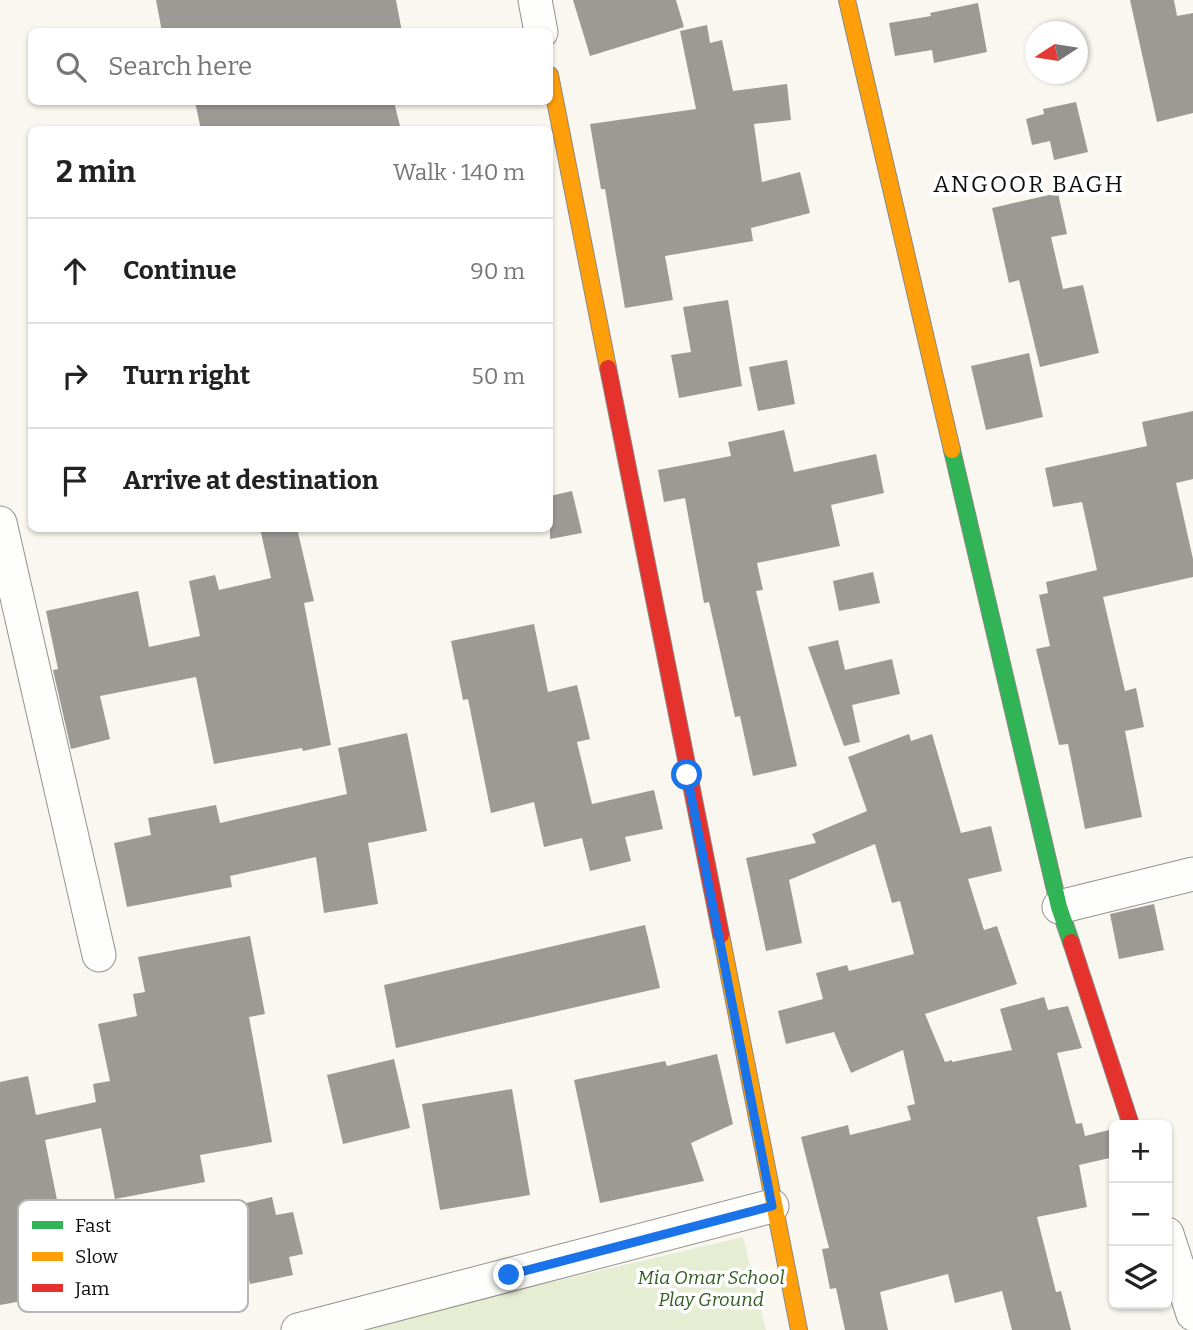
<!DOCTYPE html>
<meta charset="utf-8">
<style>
body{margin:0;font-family:Bitter,serif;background:#f6f6f6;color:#222}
.controls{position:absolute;right:21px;bottom:21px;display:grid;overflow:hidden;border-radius:10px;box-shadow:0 2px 5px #0004}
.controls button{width:63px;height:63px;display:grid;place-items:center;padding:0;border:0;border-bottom:2px solid #e0e0e0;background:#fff;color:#222;font:35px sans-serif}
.compass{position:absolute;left:1025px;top:21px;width:63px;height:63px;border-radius:50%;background:#fff;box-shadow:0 2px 5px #0004;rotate:258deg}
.stop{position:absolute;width:21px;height:21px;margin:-16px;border:5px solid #1a73e8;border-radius:50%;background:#fff}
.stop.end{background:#1a73e8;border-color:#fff;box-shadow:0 2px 7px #0008}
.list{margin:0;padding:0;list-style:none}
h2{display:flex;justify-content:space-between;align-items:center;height:91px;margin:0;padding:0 28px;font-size:30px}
h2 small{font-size:23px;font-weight:400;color:#767676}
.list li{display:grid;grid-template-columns:46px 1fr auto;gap:21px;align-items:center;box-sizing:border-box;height:105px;padding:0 28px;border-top:2px solid #e0e0e0}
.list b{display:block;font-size:26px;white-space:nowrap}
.list em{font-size:23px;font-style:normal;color:#767676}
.icon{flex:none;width:38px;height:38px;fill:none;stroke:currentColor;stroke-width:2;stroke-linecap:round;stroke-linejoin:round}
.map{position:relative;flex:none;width:1193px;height:1330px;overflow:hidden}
.search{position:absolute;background:#fff;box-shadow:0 2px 5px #0004;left:28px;top:28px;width:525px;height:77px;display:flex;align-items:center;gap:18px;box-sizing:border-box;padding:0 24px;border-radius:10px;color:#767676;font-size:26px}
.panel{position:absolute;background:#fff;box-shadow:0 2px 5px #0004;left:28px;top:126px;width:525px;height:406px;border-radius:10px}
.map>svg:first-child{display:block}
</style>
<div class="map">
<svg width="1193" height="1330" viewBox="0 0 1193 1330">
<rect width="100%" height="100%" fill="#faf7f0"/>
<path fill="#e5edd3" d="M743 1237 766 1330H348Z"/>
<path fill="#9d9a96" d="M156 0H396L402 32H162Z
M573 0H676L684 27 590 56Z
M1130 0H1174L1177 16 1193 13V113L1157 122Z
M978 3 987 52 934 63 932 50 895 56 889 23 931 16 930 13Z
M707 25 710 43 722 40 733 91 787 84 791 120 754 124 762 182 800 172 810 213 751 228 753 241 665 256 673 300 625 308 605 189H601L590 124 696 109 680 31Z
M195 102H394L401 130H201Z
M1076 102 1088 152 1054 160 1050 141 1032 145 1026 119 1044 114 1043 109Z
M1058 193 1067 234 1051 237 1063 289 1083 285 1099 353 1040 367 1019 280 1009 283 992 208Z
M728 300 742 386 679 398 671 355 691 352 683 307Z
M1029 353 1043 417 986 430 971 366Z
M787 360 795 404 758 411 749 367Z
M1193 411V479L1176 483 1193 559V577L1103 597 1125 691 1136 688 1144 727 1125 731 1142 817 1085 829 1068 744 1059 745 1036 649 1050 646 1039 595 1048 593 1046 582 1097 570 1082 502 1053 507 1045 468 1147 446 1142 422Z
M784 430 794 472 876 454 884 493 831 505 840 546 757 563 763 590 756 591 797 766 753 776 740 716 735 717 709 602 704 603 685 498 664 502 658 470 731 456 728 442Z
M572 491 582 533 550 539V496Z
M260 528H297L314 601 304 603 331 745 303 751 302 748 214 764 196 677 100 696 110 739 71 749 53 670 58 669 46 611 138 591 149 647 200 636 189 581 215 575 219 590 271 578Z
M873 572 880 603 839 611 833 581Z
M534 624 548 692 577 685 590 739 577 742 592 804 654 790 663 829 625 837 631 861 590 871 582 838 544 847 534 802 491 813 468 699 463 700 451 641Z
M838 640 845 670 892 659 900 694 852 705 860 742 844 746 808 647Z
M407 733 427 831 368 843 378 904 324 913 316 857 230 876 232 887 127 907 114 843 151 835 148 818 216 805 220 823 347 794 338 748Z
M909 734 911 741 932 734 961 833 991 826 1002 871 968 879 984 930 997 926 1017 984 925 1014 945 1062 952 1060V1062L1012 1050 1000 1009 1044 997 1048 1010 1068 1006 1082 1048 1057 1053 1076 1124 1082 1123 1085 1136 1109 1130 1114 1157 1079 1165 1087 1207 1037 1217 1056 1292 1061 1291 1071 1330H1012L1002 1291 955 1303 948 1274 880 1292 888 1330H845L836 1288 830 1289 822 1249 829 1248 801 1137 848 1125 850 1135 911 1120 907 1106 915 1104 903 1050 851 1073 834 1032 786 1044 778 1011 823 999 816 973 847 965 849 971 914 954 900 901 892 903 875 844 789 880 802 943 766 951 746 858 816 843 812 834 867 811 848 757Z
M1154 904 1164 950 1119 959 1110 914Z
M645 925 660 988 396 1048 384 985Z
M250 936 265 1014 249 1017 272 1142 200 1155 205 1182 115 1199 101 1128 45 1140 62 1225 137 1213 157 1296 121 1306 116 1284 0 1305V1082L28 1076 36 1115 96 1102 93 1084 110 1081 98 1024 137 1016 133 994 145 992 138 957Z
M717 1054 733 1124 691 1143 704 1181 600 1203 574 1080 665 1061 667 1066Z
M394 1059 410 1128 343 1144 327 1075Z
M512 1089 530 1195 440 1210 422 1104Z
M272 1197 276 1215 293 1212 303 1254 289 1257 293 1275 250 1284 233 1206Z"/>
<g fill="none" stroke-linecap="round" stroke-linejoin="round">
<g stroke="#93928f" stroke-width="35">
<path id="street" d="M535 0 541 32
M0 523 99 955
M1059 907 1193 874
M1167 1234 1193 1314
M298 1330 772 1206"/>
</g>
<g stroke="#8a8885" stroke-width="18">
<path id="fast" d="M952 450 1059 907 1071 942"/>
</g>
<g stroke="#8a8885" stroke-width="18">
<path id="slow" d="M847 0 952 450
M550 75 608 368
M721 935 799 1330"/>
</g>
<g stroke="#8a8885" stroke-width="18">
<path id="jam" d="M608 368 721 935
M1071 942 1131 1125"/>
</g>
<use href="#street" stroke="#fefefd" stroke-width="33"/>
<use href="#fast" stroke="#30b455" stroke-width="16"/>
<use href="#slow" stroke="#ff9f0a" stroke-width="16"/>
<use href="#jam" stroke="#e5322d" stroke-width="16"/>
</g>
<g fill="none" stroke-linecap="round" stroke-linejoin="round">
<path stroke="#1a73e8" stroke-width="9" d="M509 1275 772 1206 687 775"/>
</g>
<g text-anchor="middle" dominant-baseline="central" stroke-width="7" stroke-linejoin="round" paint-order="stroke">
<g font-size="19" font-style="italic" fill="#335d24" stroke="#fff">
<text x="711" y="1277">Mia Omar School<tspan x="711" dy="22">Play Ground</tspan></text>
</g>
<g font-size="23" letter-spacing="2" fill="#0c0c0c" stroke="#fff">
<text x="1029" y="184">ANGOOR BAGH</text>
</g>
</g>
<rect x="18" y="1200" width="230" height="112" rx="10" fill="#fff" stroke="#b6b6b6" stroke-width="2"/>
<rect x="32" y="1221" width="31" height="8" fill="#30b455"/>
<rect x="32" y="1252" width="31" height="9" fill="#ff9f0a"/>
<rect x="32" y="1284" width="31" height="8" fill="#e5322d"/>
<g font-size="19" fill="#0c0c0c">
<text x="75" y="1232">Fast</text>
<text x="75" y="1263">Slow</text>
<text x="75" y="1295">Jam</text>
</g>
</svg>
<div class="controls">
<button>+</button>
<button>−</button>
<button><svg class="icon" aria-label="layers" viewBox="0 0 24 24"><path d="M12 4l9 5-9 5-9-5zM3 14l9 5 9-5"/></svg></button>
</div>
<svg class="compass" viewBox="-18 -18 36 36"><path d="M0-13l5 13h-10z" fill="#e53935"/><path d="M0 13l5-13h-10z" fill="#767676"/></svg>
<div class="stop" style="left:687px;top:775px"></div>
<div class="stop end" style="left:509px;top:1275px"></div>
<div class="search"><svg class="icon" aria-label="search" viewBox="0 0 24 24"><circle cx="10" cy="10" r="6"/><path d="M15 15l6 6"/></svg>Search here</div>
<section class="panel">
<h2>2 min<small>Walk · 140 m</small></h2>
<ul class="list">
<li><svg class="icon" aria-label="ahead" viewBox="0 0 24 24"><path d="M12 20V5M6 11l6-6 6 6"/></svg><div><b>Continue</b></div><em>90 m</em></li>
<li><svg class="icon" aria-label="right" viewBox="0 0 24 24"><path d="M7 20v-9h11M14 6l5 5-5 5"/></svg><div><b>Turn right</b></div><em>50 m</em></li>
<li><svg class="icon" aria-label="arrive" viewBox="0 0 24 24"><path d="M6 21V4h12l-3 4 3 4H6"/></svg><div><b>Arrive at destination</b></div></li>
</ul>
</section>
</div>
